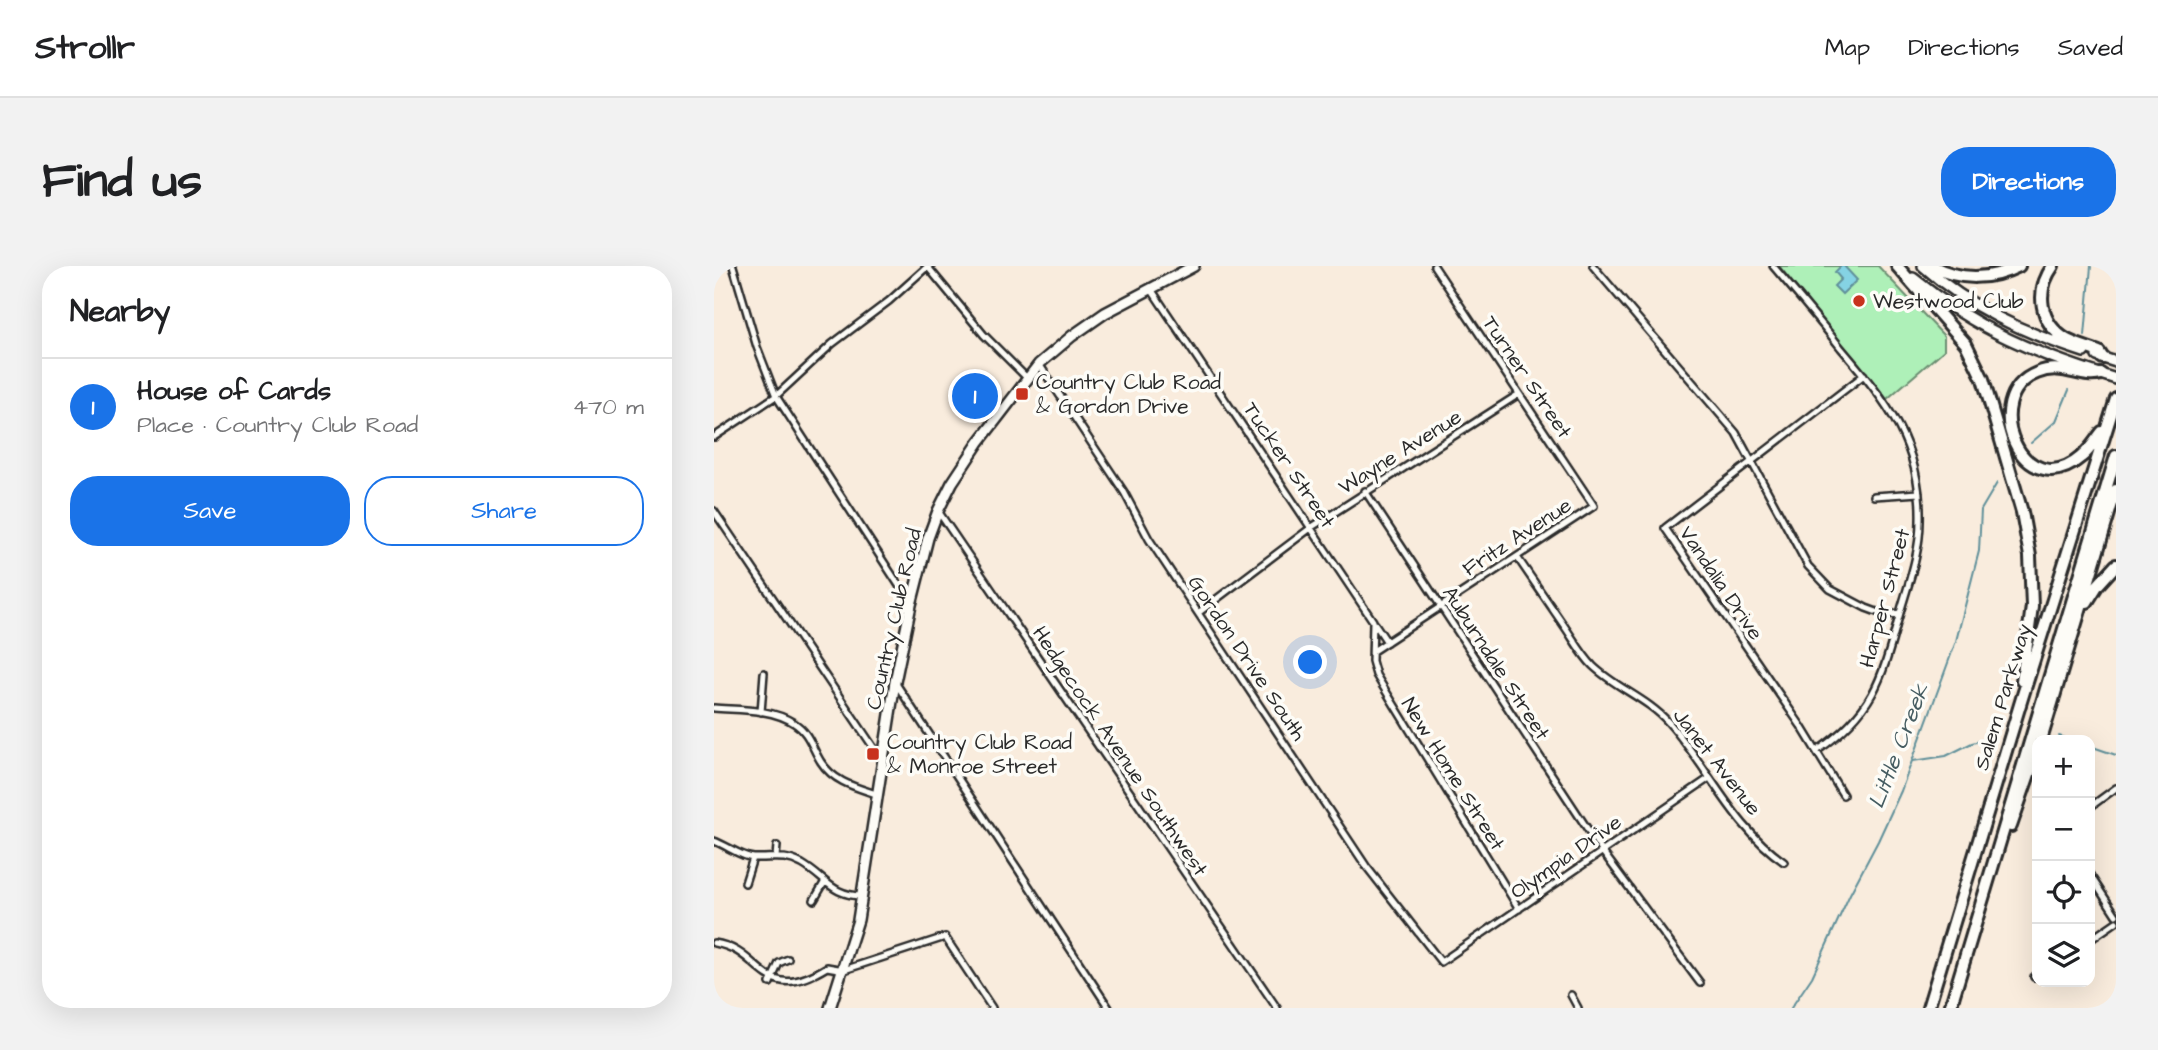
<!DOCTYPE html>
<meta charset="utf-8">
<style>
body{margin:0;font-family:"Architects Daughter",sans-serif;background:#f2f2f2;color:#202124}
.controls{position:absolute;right:21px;bottom:21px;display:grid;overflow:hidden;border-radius:14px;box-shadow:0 7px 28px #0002}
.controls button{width:63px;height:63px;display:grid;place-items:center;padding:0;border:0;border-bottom:2px solid #e0e0e0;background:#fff;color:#202124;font:35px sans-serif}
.you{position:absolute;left:597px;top:397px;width:24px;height:24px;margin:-18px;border:5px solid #fff;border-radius:50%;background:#1a73e8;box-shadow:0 0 0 10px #1a73e833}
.badge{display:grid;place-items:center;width:46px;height:46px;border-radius:50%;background:#1a73e8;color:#fff;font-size:23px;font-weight:700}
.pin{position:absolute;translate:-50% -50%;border:4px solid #fff;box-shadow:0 2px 7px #0006}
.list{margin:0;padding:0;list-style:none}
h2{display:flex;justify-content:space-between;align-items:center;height:91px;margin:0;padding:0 28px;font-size:30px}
h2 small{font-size:23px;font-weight:400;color:#757577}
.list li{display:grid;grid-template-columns:46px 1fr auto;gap:21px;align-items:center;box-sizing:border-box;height:98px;padding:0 28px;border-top:2px solid #e0e0e0}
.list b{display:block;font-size:26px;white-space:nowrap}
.list p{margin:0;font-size:23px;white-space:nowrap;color:#757577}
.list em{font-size:23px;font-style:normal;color:#757577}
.actions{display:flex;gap:14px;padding:21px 28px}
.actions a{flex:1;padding:16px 0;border:2px solid #1a73e8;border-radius:28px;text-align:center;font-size:24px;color:#1a73e8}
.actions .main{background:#1a73e8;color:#fff}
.icon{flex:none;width:38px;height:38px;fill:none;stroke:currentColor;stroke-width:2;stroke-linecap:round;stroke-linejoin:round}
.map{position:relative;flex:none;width:1402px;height:742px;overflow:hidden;border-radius:28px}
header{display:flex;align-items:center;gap:42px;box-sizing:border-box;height:98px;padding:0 35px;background:#fff;border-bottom:2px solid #e0e0e0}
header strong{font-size:33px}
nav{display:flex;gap:38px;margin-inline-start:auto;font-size:24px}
.intro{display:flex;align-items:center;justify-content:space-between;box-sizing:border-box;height:168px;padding:0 42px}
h1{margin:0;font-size:49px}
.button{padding:18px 32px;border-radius:28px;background:#1a73e8;color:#fff;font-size:24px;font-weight:700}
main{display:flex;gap:42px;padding:0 42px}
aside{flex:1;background:#fff;border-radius:28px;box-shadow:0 7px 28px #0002}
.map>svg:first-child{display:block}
</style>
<header>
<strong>Strollr</strong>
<nav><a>Map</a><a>Directions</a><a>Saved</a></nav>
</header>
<div class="intro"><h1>Find us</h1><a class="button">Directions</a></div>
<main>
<aside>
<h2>Nearby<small></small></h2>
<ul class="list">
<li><span class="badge">1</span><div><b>House of Cards</b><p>Place · Country Club Road</p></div><em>470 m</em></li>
</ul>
<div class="actions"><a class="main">Save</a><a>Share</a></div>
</aside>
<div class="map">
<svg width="1402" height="742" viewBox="0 0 1402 742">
<rect width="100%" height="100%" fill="#f9ecdd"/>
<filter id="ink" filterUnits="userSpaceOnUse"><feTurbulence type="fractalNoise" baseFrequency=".0143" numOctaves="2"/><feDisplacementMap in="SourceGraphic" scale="14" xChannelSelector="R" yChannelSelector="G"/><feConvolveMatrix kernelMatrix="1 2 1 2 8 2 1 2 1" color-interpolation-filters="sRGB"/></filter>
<g filter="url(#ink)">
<path fill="#aef0b8" stroke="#6c8e72" stroke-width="2" d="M1065 0H1164L1230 70V84L1173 133Z"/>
<path fill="#85d3e4" stroke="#61909a" stroke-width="2" d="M1127 0H1130L1143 14 1128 28 1120 20 1127 13 1121 6Z"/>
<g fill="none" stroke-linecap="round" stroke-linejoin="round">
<path stroke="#61909a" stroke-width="2" d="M1371 70 1377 0
M1317 177 1342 155 1355 124
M1345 470 1357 474
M1376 480 1402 489
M1199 495 1232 490 1258 477 1281 471
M1077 742 1098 711 1136 628 1164 575 1187 525 1242 375 1265 285 1267 244 1283 217"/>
<g stroke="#2b2b2b" stroke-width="10">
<path id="street" d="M19 0 43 81 62 130 197 338
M213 0 270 69 313 112
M879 0 1022 167 1094 300 1116 323 1152 342 1171 349 1186 347
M1059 0C1082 27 1105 54 1127 82 1173 136 1208 180 1206 255 1206 289 1193 321 1184 354 1167 416 1159 446 1103 485
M437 23 659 355 658 395 662 409 805 643
M325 98 410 226 435 273 484 347 652 600 727 696 994 513
M0 171 62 130 118 78 175 35 214 0
M651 225 888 585 986 717
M1160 230 1205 227
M0 245 168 494
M224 245 563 742
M803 291C819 314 835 338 851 361 860 374 868 389 879 400 902 422 934 433 955 457 995 502 1019 561 1070 596
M484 347 598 261 805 128
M661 358 673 376
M659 385 880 240 720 0
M181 416 395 742
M0 442C25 444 57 442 80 457 95 466 98 482 107 496 120 516 141 521 162 528
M47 446 50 407
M1129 529 1087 460 951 262 1150 109
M1376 541 1402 522
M0 575C12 579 27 591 40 592 59 593 69 588 88 598 112 612 118 630 149 630
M62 591 63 580
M1376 609 1402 649
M31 617 39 592
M100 634 110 617
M1376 674 1402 656
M0 677C50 684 47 742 113 701L130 704 231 671 278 742
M1320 711 1323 709
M56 717 65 697 74 693
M857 729 864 742"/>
</g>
<g stroke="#2b2b2b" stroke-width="14">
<path id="primary" d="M1209 0C1256 42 1310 67 1370 86
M1199 12C1262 64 1324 89 1402 113
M1383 90 1402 96
M116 742 144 654 181 416 197 339 214 272 224 245 238 217 265 176 325 98 358 70 391 47 480 0"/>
</g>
<g stroke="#2b2b2b" stroke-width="16">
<path id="highway" d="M1183 0 1252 78 1269 113 1308 246 1316 290 1318 340 1308 415
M1218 0C1246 15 1277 14 1305 0
M1339 0C1321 25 1325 57 1353 74 1363 79 1374 82 1385 86L1389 92
M1387 108C1367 114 1349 96 1323 107 1263 131 1309 241 1367 191 1376 184 1381 175 1388 166
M1373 336 1383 320 1402 299
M1327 474 1402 224
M1297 560 1323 485
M1214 742 1308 432 1402 133
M1236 742 1402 190"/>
</g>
<use href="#street" stroke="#fdfcf7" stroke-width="5"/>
<use href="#primary" stroke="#fdfcf7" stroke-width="9"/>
<use href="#highway" stroke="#fdfcf7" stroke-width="10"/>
</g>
</g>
<g fill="#c8321e" stroke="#fdfcf7" stroke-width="2.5">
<circle cx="1145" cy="35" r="7"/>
<rect x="301" y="121" width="14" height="14" rx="3.5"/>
<rect x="152" y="481" width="14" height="14" rx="3.5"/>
</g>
<g text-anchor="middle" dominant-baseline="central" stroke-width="7" stroke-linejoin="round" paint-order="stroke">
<g font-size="21" fill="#2b2b2b" stroke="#fdfcf7" text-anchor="start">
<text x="1159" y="35">Westwood Club</text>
<text x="322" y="116">Country Club Road<tspan x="322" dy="24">&amp; Gordon Drive</tspan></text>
<text x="173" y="476">Country Club Road<tspan x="173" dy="24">&amp; Monroe Street</tspan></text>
</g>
<g font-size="21" fill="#2b2b2b" stroke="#fdfcf7">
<text transform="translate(813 111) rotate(56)">Turner Street</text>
<text transform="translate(686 186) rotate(-32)">Wayne Avenue</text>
<text transform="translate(575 199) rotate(56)">Tucker Street</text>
<text transform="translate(803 271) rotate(-33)">Fritz Avenue</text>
<text transform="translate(1007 317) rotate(56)">Vandalia Drive</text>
<text transform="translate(1171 332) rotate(-75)">Harper Street</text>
<text transform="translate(180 353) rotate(-77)">Country Club Road</text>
<text transform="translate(533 392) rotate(56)">Gordon Drive South</text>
<text transform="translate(782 397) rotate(57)">Auburndale Street</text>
<text transform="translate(1289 431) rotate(-73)">Salem Parkway</text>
<text transform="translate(406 485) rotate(56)">Hedgecock Avenue Southwest</text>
<text transform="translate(1003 496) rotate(52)">Janet Avenue</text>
<text transform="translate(739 508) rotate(58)">New Home Street</text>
<text transform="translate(852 591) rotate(-35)">Olympia Drive</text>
</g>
<g font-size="23" font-style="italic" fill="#465d62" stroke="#fdfcf7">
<text transform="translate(1185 480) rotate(-69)">Little Creek</text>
</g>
</g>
</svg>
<div class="controls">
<button>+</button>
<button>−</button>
<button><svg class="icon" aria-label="locate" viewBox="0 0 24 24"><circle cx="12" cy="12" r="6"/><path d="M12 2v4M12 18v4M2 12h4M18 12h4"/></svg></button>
<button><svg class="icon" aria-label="layers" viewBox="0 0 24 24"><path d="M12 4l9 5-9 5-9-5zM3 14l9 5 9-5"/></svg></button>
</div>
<div class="you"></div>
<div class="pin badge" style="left:261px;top:130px">1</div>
</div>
</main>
